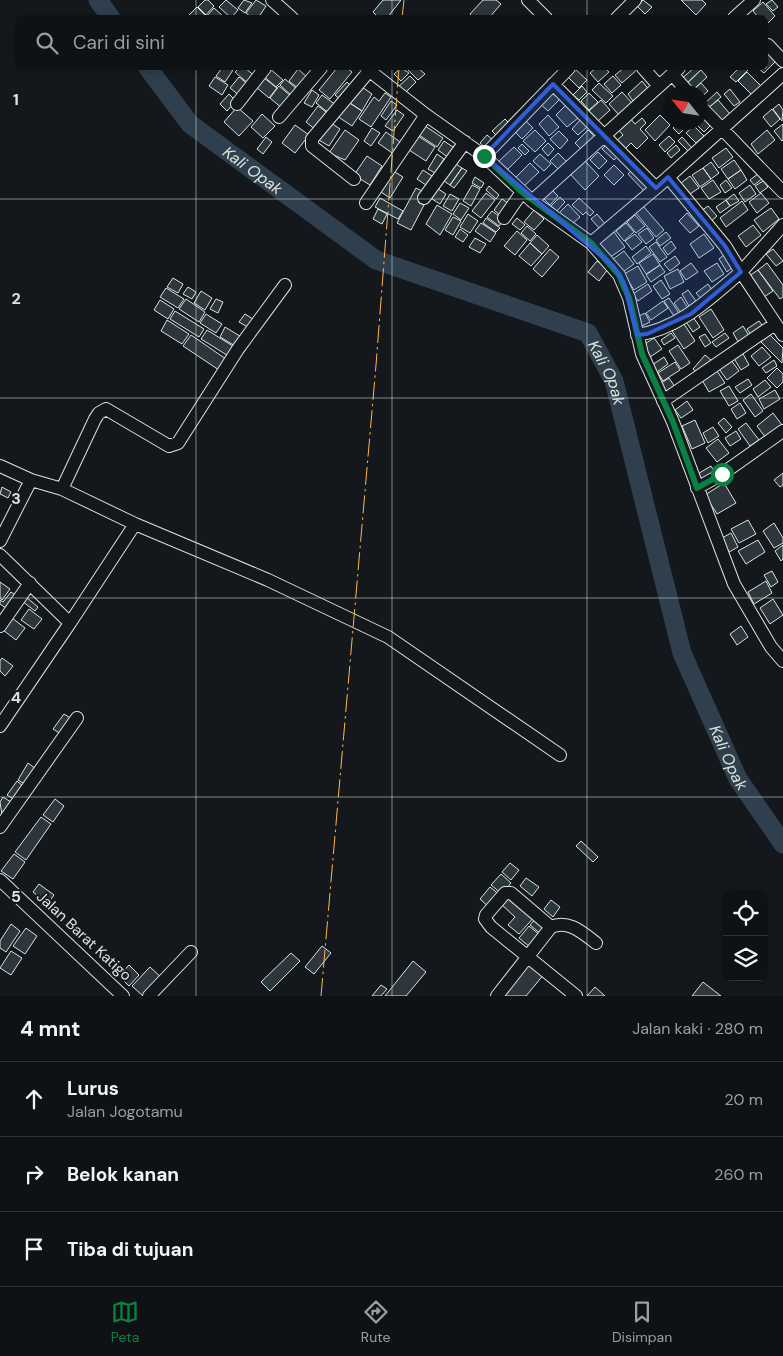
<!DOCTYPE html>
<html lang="id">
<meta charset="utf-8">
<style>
body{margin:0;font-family:"DM Sans",sans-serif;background:#1d2022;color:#f1f3f6}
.controls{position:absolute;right:15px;bottom:15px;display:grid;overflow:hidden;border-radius:8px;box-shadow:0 2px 8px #0003}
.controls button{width:45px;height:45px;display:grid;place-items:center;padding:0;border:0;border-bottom:1px solid #2f3234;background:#0f1215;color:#f1f3f6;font:25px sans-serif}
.compass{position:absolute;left:663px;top:85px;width:45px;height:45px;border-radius:50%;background:#0f1215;box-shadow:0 2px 8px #0003;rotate:300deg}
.stop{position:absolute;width:15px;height:15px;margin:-11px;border:4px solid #0b8043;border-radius:50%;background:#fff}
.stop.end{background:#0b8043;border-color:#fff;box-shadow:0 1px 5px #0008}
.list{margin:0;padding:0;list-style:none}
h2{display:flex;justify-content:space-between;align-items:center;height:65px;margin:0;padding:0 20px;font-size:21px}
h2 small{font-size:16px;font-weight:400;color:#9b9ea0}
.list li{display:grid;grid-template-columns:32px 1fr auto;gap:15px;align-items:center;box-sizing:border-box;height:75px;padding:0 20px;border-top:1px solid #2f3234}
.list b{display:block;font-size:19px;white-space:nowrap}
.list p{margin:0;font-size:16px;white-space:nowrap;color:#9b9ea0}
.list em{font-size:16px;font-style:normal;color:#9b9ea0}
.icon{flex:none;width:28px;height:28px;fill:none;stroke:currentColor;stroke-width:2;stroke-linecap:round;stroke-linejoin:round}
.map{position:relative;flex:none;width:783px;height:996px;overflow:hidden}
.search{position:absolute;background:#0f1215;box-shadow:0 2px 8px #0003;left:15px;right:15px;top:15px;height:55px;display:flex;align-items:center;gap:12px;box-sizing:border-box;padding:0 18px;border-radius:8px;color:#9b9ea0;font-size:19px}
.sheet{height:290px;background:#0f1215}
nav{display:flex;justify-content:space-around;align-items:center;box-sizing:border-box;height:70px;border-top:1px solid #2f3234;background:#0f1215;font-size:14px;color:#9b9ea0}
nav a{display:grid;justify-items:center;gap:2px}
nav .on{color:#0b8043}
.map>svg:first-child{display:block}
</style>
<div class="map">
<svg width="783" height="996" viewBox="0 0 783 996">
<rect width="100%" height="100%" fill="#14181c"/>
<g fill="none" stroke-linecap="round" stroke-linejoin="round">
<g stroke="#2f3f4d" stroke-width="19">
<path d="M98 0 111 18"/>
<path id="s1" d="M148 68 190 124 376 260 588 333 614 381 682 653 738 779 783 844"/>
</g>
</g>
<path fill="#2c363c" stroke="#d8e6dc" d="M205 0H208L214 6 206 15 198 7Z
M226 0 238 10 231 18 219 7Z
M244 0 252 3 245 13 238 8Z
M256 0 266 6 258 18H252L246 13Z
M383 0H401L387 18H379L373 12Z
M483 0H496L501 4 489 18H473L470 14Z
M643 0 652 7 645 14 637 6Z
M681 0H702L706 4 696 15Z
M772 0 778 7 773 11 766 4Z
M763 2 775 16 766 25V18H759L753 11Z
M197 7 205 15 202 18H191L189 15Z
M214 8 225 18H205Z
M768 52 777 60 764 73 758 68H766V55Z
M222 68 233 70 225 82 216 76Z
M239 68H245L256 77 250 85 235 72Z
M269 68 283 80 276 87 261 74Z
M337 68H347L352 72 330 99 319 90Z
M401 68 409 73 401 81 394 74Z
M406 68H418L425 74 418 80Z
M574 68 587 80 579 88 566 75Z
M596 68H605L609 72 598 82 590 73Z
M624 68H639L622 83 615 75Z
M694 68 701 70 685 85 680 80Z
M739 68H750L736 82 730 77Z
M298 69 308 78 299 89 289 81Z
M701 70 707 77 691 92 685 85Z
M747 72 762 87 753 96 738 81Z
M410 76 416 82 403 95 397 88Z
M613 76 621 85 612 93 604 84Z
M215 77 228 85 222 95 209 86Z
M239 77 249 85 240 96 230 88Z
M264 78 277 88 269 98 256 87Z
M285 79 297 89 292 96 280 85Z
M642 81 651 92 636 105 628 94Z
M347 82 353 88 342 101 335 95Z
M599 83 613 96 606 103 592 90Z
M701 83 708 91 700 98V92H691Z
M359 85 372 94 362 111 348 102Z
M279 86 292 97 283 109 270 98Z
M582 86 587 92 579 100 573 95Z
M554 87 563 96 548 111 539 103Z
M730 89 740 102 734 106 724 94Z
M312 90 319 95 312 107 304 103Z
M622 92 633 104 620 116 609 104Z
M717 92 721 97 707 109 703 105Z
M385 93 391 97 371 127 359 119 374 97 379 101Z
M589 93 598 102 589 110 581 101Z
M229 94 236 101 227 111 220 104Z
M322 95 336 105 330 114 316 103Z
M601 100 610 110 597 122 588 112Z
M718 100 730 114 719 124 707 109Z
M347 101 362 111 352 126 337 116Z
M391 101 397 105 386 120 381 116Z
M779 104 783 110 782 121 773 109Z
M566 105 578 118 567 127 556 115Z
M318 106 329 114 316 130 306 122Z
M237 107 253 121 239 136 224 122Z
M772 109 780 119 771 127 763 117Z
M397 110 404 115 393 131 385 126Z
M262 114 275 126 263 138 251 127Z
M548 115 559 127 549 136 539 124Z
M660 115 670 125 655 141 645 130Z
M700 115 710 126 704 132 694 122H700Z
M629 117 635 124 642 118 646 123 640 129 648 138 637 149 631 143 623 151 615 142 623 135 617 128Z
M505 119 511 125 498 137 492 131Z
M524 119 533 128 522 139 513 130Z
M580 120 587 127 578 135 572 129Z
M679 122H691L679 134 673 128Z
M331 123 340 129 329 146 319 140Z
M783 124V140L782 141 774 131Z
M295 125 309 135 295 153 282 143Z
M425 126 443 138 437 147 419 135Z
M694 126 704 136 696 143 686 133Z
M372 128 380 133 371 146 364 141Z
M345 130 359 140 345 160 329 153Z
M535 130 546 141 535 152 523 141Z
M588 130 595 137 582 150 575 143Z
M767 130 775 140 758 154 751 144Z
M559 131 568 140 560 149 550 139Z
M386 132 403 144 395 155 378 143Z
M487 135 494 141 487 149 480 143Z
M418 136 435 147 426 161 409 150Z
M669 136 675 142 665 152 659 145Z
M266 137 272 142 263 154 257 149Z
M682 137 693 149 689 152 678 141Z
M444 141 456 149 449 158 438 150Z
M609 142 620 154 614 160 602 149Z
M548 143 554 149 548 156 542 149Z
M522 144 529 151 525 155 518 148Z
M676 145 680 150 671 158 667 153Z
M514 147 522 155 507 170 499 161Z
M726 148 733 157 719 168 712 158Z
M598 152 607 161 599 169 590 160Z
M558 153 568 163 560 171 550 161Z
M437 154 444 159 435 173 428 169Z
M540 154 551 164 544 171 533 161Z
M367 156 382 166 370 185 354 175Z
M734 160 741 170 728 179 721 169Z
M585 161 599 176 585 190 571 175Z
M453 162 462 168 450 185 441 179Z
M711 162 719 173 711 179 703 168Z
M530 163 539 172 523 187 515 178Z
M614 165 624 175 614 185 604 175Z
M462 168 467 171 454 188 450 185Z
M703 168 711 179 700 187 692 175Z
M390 169 403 177 390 198 378 190Z
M633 169 650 186 644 191 628 174Z
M423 170 435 178 429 187 417 179Z
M741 170 747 180 735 189 728 179Z
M759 173 763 178 754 185 750 180Z
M690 176 699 188 690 194 681 183Z
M475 177 484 183 481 188 472 183Z
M713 180 721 192 709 199 701 188Z
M726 180 732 188 725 193 720 185Z
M763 181 768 187 760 193 755 186Z
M472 185 480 189 471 206 463 201Z
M750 185 756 194 745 202 739 193Z
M489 186 499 195 496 199 486 190Z
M435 187 446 194 440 204 429 197Z
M416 188 424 192 418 202 424 205 411 230 397 223Z
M551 189 558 196 550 205 542 197Z
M486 193 495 200 481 218 472 211Z
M761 193 769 203 757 213 749 202Z
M450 194 459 199 452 211 443 206Z
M734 194 739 201 730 206 726 200Z
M560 197 565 202 557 211 551 206Z
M380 198 403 211 398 219 375 207Z
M579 198 594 212 590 216 586 212 583 215 572 205Z
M502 199 511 205 502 217 494 210Z
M726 200 730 206 720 213 716 207Z
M742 201 748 210 726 227 720 218Z
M460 203 469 208 461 220 453 214Z
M568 204 580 217 571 225 559 213Z
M437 205 452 214 440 235 426 224Z
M643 206 664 230 656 237 635 212Z
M708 206 717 216 710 222 701 211Z
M771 208 779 219 763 232 754 220Z
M378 209 387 214 382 224 373 219Z
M534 210 544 219 534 230 524 222Z
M492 211 504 220 499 226 487 217Z
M687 213 699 226 690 233 679 221Z
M468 214 478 221 470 233 460 227Z
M597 214 606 225 600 229 591 219Z
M635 215 645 226 636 233 627 222Z
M453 217 461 221 453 235 445 230Z
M486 218 500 228 496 232 483 223Z
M517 218 525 225 520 230 512 224Z
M481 223 496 233 490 242 475 231Z
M626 223 634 232 624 241 616 231Z
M753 225 761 235 746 247 738 236Z
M527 226 536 234 530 241 521 233Z
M647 228 654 238 646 244 638 234Z
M460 229 468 235 463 242 455 237Z
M517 231 527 240 515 255 504 246Z
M614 232 625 247 609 258 598 243Z
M666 232 671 238 660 246 656 240Z
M635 234 642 242 632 250 625 241Z
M704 234 714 248 699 258 690 244Z
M537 235 549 246 542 254 530 243Z
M475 238 486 244 480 253 469 247Z
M671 241 676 248 668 255 663 248Z
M656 242 667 257 660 262 649 247Z
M530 243 542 254 531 266 519 256Z
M646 246 651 253 637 264 632 257Z
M550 249 559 257 542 277 533 269Z
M773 249 783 261 776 266 766 254Z
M624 251 634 264 623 272 613 259Z
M653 254 660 265 646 274 639 263Z
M725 254 733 267 727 272 719 259Z
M675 256 680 263 670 271 664 264Z
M597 261 608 269 599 281 588 272Z
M691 263 698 272 686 280 680 271Z
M717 263 724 274 712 282 704 271Z
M767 263 783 285V297L780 299 758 270Z
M660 265 665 272 651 282 646 275Z
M638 266 647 282 634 290 624 274Z
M678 269 684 282 670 289 664 276Z
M758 270 773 291 761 299 746 278Z
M173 278 183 284 178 293 167 287Z
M661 280 670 294 662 299 653 286Z
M648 284 652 291 638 301 633 294Z
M708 284 714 293 703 301 696 293Z
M188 287 196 292 192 299 183 294Z
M166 288 184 299 178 308 160 297Z
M688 290 696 301 689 306 682 294Z
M201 291 212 298 205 310 194 303Z
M681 297 688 308 681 313 674 303Z
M669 298 681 316 676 319 664 301Z
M186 299 205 312 199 322 179 309Z
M216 299 223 302 218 313 210 309Z
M160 300 174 309 168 319 154 310Z
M663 301 668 308 651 320 646 313Z
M711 309 724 330 713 338 699 317Z
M175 311 204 329 199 337 170 319Z
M645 313 650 322 640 327 635 318Z
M206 314 222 324 216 333 200 323Z
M245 314 256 321 251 329 239 322Z
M693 317 700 327 693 332 686 322Z
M167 320 189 334 182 344 161 331Z
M759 321 765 329 753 338 747 329Z
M684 324 695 341 684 349 672 331Z
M743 326 751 339 740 345 733 333Z
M225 327 243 338 237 347 220 337Z
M207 330 236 348 230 357 201 339Z
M671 333 675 338 664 345 661 340Z
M725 333 729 338 716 347 712 342Z
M705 334 711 343 705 347 699 337Z
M769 334 783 348 782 363 761 342Z
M191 335 226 359 219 370 183 346Z
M654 338 662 349 650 357 643 345Z
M678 345 690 363 681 369 669 351Z
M762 347 771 357 759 366 751 356Z
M742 352 749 365 741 370 733 357Z
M705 355 711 360 698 374 693 369Z
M664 357 668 364 657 372 652 365Z
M731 360 739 371 727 380 719 369Z
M774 360 777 366 766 373 762 368Z
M675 362 680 370 663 381 658 373Z
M777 368 783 374V382L777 388 767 378Z
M717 371 725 383 709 392 702 380Z
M669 378 677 390 668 396 660 384Z
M748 379 752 385 740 393 735 387Z
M765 380 771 387 758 397 753 389Z
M729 386 738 401 729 406 720 391Z
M775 390 780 399 764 409 759 399Z
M751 394 763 411 755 417 743 400Z
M687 401 693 410 681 418 675 410Z
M740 403 746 413 737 419 731 409Z
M773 413 782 425 766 438 757 426Z
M724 418 732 427 726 433 718 423Z
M695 420 705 443 692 449 682 426Z
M746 423 759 440 750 446 738 429Z
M713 427 719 436 708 443 703 433Z
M736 431 741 439 730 446 725 438Z
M718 439 729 453 717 462 706 448Z
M711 466 715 473 701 482 696 475Z
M783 473V485L780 487 774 480Z
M724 483 736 503 717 514 705 495Z
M2 487 11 492 8 498 0 494Z
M748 520 756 534 739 543 731 529Z
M774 523 783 538V543L774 548 763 531Z
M731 533 738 547 729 552 722 538Z
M758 540 765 552 746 564 738 551Z
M783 545V559L781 561 775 551Z
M772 571 778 582 771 587 764 575Z
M766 581 772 593 754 604 748 592Z
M0 582 10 589 2 600 0 598Z
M11 592 17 596 7 609 0 604V600L3 602Z
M26 597 38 607 35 611 22 601Z
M773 599 783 615 770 624 760 608Z
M29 609 42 619 34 629 21 620Z
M12 618 25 628 16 640 3 630Z
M741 626 748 637 737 645 730 634Z
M2 658 13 666 5 676 0 671V661Z
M64 714 72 719 61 734 53 729Z
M28 763 36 769 26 785 18 780Z
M17 781 24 787 15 800 7 795Z
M3 797 11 802 2 815 0 802Z
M55 799 64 806 53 822 43 815Z
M41 817 51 824 26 860 15 852Z
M581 841 598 857 593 862 576 846Z
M14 854 25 862 13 879 1 871Z
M510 863 519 870 511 880 502 872Z
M501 874 511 883 502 894 491 885Z
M526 878 539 887 532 896 520 886Z
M39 884 54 895 48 903 33 892Z
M490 887 501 896 490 908 480 899Z
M511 894 536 915 519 934 508 925 515 917 502 905Z
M551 900 560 907 553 917 544 909Z
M536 918 548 928 542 935 530 925Z
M11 924 20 931 6 952 0 948V941Z
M529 926 541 936 531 948 519 938Z
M26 928 37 936 25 954 13 946Z
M322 946 331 953 314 974 305 967Z
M11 951 22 958 11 975 0 968Z
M291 953 300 961 270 991 261 982Z
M529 960 545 973 526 996H500Z
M413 961 426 972 406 996H385Z
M129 965 139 975 129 986 119 976Z
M150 967 163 979 143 996 132 986Z
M703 982 721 996H692Z
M381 985 387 989 381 996H372Z
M595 987 605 996H587Z"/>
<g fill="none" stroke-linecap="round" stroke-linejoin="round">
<g stroke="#d8e6dc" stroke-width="14">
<path id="minor" d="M272 0 292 18
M528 0 546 18
M617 18 635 0
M734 18 754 0
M768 45 783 61
M366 68 426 115 484 156 532 201 591 243 619 275 629 298 642 354 673 422 734 584 771 647 783 661
M643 68 659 86
M672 74 688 92
M553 84 656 188
M237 104 265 68
M700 106 783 192
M279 117 321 68
M484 156 569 68
M354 179 312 146V139L370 70
M424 198 465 142
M532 201 679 68
M366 203 426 115
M504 218 522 192
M783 225 741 272 783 335
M591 243 656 188 783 74
M637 335C679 329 709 299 741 272L725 246 668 177
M663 401 775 324
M0 466 31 480 0 541
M31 480 62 489 135 524 268 580 388 637 560 755
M697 488 722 474 783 431
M62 489 95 419 99 413 106 409 169 446 178 443 238 349 285 285
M0 555 70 623 0 726
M70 623 135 524
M0 626 30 583
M0 827 77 718
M0 880 123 996
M149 996 191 952
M497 996 551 927
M576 996 491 927 485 919 486 915 505 893H511L551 927C568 919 583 933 596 943"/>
</g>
<use href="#minor" stroke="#14181c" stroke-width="12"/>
<path stroke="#ffb74d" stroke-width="1" stroke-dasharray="18 4 2.5 4" stroke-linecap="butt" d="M402 18 404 0
M321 996 376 365 399 68"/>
</g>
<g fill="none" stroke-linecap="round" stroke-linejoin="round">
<path stroke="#0b8043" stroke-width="6" d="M484 156 522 192 591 243 619 275 629 298 642 354 673 422 697 488 722 474"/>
</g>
<path fill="#305dd8" fill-opacity="0.2" stroke="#305dd8" stroke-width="4" stroke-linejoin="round" d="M553 84 656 188 668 177 725 246 741 272 691 314 647 334 637 335 624 283 613 266 484 156Z"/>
<path fill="none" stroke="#d8e6dc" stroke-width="1" stroke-opacity="0.55" d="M196 0V18M392 0V18M587 0V18M196 68V996M392 68V996M587 68V996M0 199H783M0 398H783M0 598H783M0 797H783"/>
<g text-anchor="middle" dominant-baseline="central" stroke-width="4" stroke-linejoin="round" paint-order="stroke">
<g font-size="15" fill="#d8e6dc" stroke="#14181c">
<text transform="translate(84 936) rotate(43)">Jalan Barat Katigo</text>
</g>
<g font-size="16" font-style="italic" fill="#d8e6dc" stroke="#14181c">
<text stroke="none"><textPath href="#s1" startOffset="148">Kali Opak</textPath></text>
<text stroke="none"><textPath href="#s1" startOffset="569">Kali Opak</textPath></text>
<text stroke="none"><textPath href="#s1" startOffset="974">Kali Opak</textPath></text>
</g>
</g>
<g font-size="16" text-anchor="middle" font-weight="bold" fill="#d8e6dc" stroke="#14181c" stroke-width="4" stroke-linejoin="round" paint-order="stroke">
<text x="16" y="105">1</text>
<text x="16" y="304">2</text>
<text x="16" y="504">3</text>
<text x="16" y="703">4</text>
<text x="16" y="902">5</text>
</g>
</svg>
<div class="controls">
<button><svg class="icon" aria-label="locate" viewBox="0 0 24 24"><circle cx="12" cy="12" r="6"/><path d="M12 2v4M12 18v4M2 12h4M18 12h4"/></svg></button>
<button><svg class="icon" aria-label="layers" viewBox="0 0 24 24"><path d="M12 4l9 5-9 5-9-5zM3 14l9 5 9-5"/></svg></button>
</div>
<svg class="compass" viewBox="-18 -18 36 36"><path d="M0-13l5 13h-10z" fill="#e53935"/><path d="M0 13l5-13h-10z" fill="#9b9ea0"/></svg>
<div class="stop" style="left:722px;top:474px"></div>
<div class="stop end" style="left:484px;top:156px"></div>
<div class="search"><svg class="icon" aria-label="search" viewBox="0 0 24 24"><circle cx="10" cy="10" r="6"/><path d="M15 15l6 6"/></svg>Cari di sini</div>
</div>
<section class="sheet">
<h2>4 mnt<small>Jalan kaki · 280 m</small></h2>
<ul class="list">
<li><svg class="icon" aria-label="ahead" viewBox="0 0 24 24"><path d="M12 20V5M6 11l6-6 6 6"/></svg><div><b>Lurus</b><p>Jalan Jogotamu</p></div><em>20 m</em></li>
<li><svg class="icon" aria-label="right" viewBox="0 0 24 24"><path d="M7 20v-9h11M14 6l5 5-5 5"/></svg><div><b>Belok kanan</b></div><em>260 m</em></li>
<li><svg class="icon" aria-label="arrive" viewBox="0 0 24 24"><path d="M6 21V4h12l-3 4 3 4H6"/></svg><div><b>Tiba di tujuan</b></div></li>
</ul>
</section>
<nav>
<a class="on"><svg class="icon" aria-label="map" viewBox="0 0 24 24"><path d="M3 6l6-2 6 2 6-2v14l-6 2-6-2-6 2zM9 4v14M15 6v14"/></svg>Peta</a>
<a><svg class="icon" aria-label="directions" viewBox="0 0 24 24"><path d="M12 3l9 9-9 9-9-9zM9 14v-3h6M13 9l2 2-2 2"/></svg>Rute</a>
<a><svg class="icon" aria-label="saved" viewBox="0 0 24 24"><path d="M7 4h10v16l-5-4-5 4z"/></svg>Disimpan</a>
</nav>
